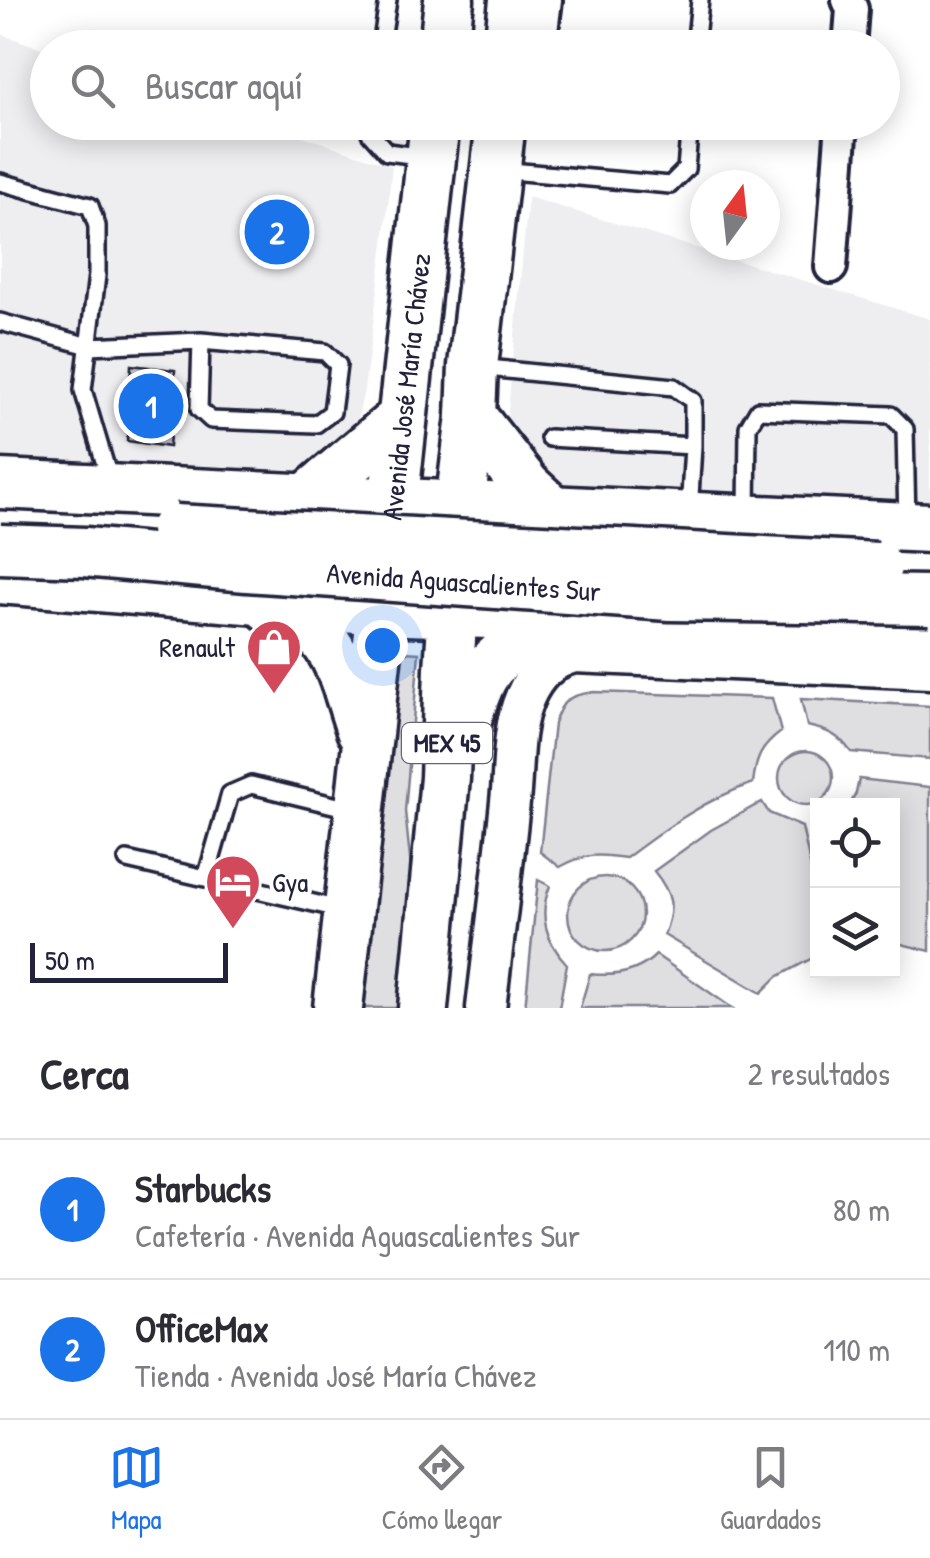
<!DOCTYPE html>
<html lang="es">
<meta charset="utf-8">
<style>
body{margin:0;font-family:"Patrick Hand",sans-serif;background:#f7f7f7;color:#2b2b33}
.controls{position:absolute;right:30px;bottom:30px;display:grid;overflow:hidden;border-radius:0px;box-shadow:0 5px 25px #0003}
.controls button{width:90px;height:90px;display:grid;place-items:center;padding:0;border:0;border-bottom:2px solid #e1e1e2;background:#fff;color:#2b2b33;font:50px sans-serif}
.compass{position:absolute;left:690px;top:170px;width:90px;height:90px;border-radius:50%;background:#fff;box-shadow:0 5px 25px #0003;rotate:15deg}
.scale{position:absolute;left:30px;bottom:25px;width:198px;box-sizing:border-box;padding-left:10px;border:5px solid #22223b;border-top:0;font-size:28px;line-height:35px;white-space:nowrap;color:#22223b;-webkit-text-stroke:8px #fff;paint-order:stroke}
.you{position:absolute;left:382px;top:645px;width:35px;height:35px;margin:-25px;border:8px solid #fff;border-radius:50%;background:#1a73e8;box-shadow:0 0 0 15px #1a73e833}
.badge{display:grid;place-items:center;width:65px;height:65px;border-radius:50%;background:#1a73e8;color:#fff;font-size:32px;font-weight:700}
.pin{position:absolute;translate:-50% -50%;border:5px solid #fff;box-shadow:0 2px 10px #0006}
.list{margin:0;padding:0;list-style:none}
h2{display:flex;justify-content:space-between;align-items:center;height:130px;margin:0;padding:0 40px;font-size:42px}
h2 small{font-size:32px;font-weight:400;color:#7c7c81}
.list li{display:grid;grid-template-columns:65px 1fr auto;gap:30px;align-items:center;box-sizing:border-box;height:140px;padding:0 40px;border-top:2px solid #e1e1e2}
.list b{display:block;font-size:38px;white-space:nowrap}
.list p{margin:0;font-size:32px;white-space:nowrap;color:#7c7c81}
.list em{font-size:32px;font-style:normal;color:#7c7c81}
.icon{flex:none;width:55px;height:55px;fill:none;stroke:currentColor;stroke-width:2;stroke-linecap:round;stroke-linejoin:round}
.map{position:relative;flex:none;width:930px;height:1008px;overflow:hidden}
.search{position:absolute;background:#fff;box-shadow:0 5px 25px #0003;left:30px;right:30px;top:30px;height:110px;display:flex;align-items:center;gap:25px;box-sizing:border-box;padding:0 35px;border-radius:55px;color:#7c7c81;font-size:38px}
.sheet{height:410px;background:#fff}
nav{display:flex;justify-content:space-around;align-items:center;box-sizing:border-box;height:140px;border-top:2px solid #e1e1e2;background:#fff;font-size:28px;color:#7c7c81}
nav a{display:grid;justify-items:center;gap:5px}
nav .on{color:#1a73e8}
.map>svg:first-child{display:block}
</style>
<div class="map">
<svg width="930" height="1008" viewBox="0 0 930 1008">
<rect width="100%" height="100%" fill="#fff"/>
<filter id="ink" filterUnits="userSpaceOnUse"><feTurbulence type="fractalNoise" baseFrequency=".01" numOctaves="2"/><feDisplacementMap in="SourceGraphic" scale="20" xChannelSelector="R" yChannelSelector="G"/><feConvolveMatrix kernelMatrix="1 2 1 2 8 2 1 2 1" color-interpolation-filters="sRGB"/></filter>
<g filter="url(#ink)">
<path fill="#eeeef1" d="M0 34 47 50 48 122 263 123 392 166 384 243 364 390 354 437 297 478 0 464Z
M528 197 930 319V512L556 492 507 422Z"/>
<path fill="#dfdfe2" stroke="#80808e" stroke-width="2.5" d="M388 651 419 653 405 811 422 973 418 1008H347Z
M594 692 772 698 781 732C761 747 756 758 753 783 702 801 669 826 626 858 599 854 585 853 560 867L540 852 554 724C562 699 569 695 594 692Z
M801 699 930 706V759L851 752C839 735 827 730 807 726Z
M779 778a27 27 0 1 1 54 0a27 27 0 1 1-54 0Z
M859 779 930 787V951L893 942 892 806 850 805 856 793Z
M762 802 769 813 802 827 817 897 818 955 777 977 761 993 664 935C675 907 673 895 654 871L711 830Z
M568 914a37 37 0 1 1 74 0a37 37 0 1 1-74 0Z
M538 880 550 886C538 915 546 942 567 964L559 1008H525Z
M656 955 732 1008H580L590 974C615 977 638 973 656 955Z"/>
<path fill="#c8c8cf" stroke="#22223b" stroke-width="2.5" d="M131 365 175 370 169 447 127 441Z"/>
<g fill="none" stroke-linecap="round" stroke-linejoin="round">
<g stroke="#22223b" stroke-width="22">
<path id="service" d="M381 48 388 0
M695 48 700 0
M372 122 370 133 387 152 427 157
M499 170 670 185 686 169 690 122
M0 182 90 206 97 226V275L83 390 110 481
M0 322 89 346 201 341 325 352 338 365 332 412 316 424 211 420 199 409 201 341
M478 367 674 387 693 401V446
M549 438 693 446 689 513
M747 512 748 427 758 410 891 415 905 429 907 523
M127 860 344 910
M206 878 230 794 251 785 354 810"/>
</g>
<g stroke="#22223b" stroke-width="38">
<path id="minor" d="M848 0 852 9 849 48
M540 48 546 0
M831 267 842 122"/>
</g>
<g stroke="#22223b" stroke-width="45">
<path id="tertiary" d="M486 1008C494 939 503 871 510 802 514 767 511 729 525 697 535 674 550 659 574 653L930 669"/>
</g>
<g stroke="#22223b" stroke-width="55">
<g id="primary">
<path d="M444 48 449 0"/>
<path d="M509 48 514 0"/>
<path d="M471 416 527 487 553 511"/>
<path d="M0 484 930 528"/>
<path d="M307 498 402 418"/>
<path d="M0 579 381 610 930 631"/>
<path d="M269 607C279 611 291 614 300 619 340 642 347 691 361 730"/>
<path d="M461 737C468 718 473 695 483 677 500 647 537 632 569 623"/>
<path id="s1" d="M338 1008 435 122"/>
<path d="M423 1008 445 778 449 669 460 506 471 416 473 366 501 122"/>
</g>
</g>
<use href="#service" stroke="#fff" stroke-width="15"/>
<use href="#minor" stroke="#fff" stroke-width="30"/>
<use href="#tertiary" stroke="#fff" stroke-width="38"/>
<use href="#primary" stroke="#fff" stroke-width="48"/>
<g stroke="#22223b" stroke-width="55" stroke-linecap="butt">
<g id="primary-bridge">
<path d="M175 529 877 567"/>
<path id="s2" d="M0 549 85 552 247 567 670 596 930 600"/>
</g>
</g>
<use href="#primary-bridge" stroke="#fff" stroke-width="48"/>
</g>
</g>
<defs>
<g id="shop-pin" transform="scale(2.875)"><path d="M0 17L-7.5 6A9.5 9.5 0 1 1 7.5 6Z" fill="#d1495b" stroke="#fff"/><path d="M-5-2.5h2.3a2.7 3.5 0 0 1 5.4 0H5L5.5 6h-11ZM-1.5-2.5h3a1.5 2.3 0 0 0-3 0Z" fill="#fff"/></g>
<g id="hotel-pin" transform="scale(2.875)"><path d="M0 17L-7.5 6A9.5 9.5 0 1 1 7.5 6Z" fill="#d1495b" stroke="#fff"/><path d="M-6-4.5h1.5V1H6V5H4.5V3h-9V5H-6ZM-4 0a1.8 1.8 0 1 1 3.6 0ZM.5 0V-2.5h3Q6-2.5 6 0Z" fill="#fff"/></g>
</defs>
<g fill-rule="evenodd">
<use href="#shop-pin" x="274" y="647"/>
<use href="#hotel-pin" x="233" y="882"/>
</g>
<g text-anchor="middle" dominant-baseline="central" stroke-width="8" stroke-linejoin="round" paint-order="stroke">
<rect fill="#fff" stroke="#646476" stroke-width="2.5" x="402" y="723" width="90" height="40" rx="8"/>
<g font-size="25" font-weight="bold" fill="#22223b">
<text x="447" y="743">MEX 45</text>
</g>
<g font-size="28" fill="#22223b" stroke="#fff">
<text stroke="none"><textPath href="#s1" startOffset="625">Avenida José María Chávez</textPath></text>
<text stroke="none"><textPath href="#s2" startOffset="465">Avenida Aguascalientes Sur</textPath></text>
</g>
<g font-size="28" fill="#22223b" stroke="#fff" text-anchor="end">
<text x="235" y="647">Renault</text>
<text x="272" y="882" text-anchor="start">Gya</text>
</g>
</g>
</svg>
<div class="controls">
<button><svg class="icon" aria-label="locate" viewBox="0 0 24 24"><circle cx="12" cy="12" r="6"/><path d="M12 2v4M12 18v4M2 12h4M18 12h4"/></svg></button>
<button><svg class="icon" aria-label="layers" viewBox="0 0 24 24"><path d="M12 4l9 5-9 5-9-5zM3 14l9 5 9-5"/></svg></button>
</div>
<svg class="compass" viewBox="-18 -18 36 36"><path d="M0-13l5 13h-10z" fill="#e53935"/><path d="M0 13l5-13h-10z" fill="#7c7c81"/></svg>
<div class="scale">50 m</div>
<div class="you"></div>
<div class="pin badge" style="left:151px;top:406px">1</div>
<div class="pin badge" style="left:277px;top:232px">2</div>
<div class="search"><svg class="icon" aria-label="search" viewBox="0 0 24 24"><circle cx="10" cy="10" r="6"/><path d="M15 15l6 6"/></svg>Buscar aquí</div>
</div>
<section class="sheet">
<h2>Cerca<small>2 resultados</small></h2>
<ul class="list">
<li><span class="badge">1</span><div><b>Starbucks</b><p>Cafetería · Avenida Aguascalientes Sur</p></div><em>80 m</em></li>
<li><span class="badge">2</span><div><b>OfficeMax</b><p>Tienda · Avenida José María Chávez</p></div><em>110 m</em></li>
</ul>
</section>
<nav>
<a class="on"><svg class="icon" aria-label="map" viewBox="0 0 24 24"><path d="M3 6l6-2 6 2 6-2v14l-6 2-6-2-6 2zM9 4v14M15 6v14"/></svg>Mapa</a>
<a><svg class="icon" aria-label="directions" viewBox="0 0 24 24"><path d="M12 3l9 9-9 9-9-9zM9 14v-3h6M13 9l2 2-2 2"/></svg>Cómo llegar</a>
<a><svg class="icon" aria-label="saved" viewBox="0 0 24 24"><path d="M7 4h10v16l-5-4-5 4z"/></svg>Guardados</a>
</nav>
